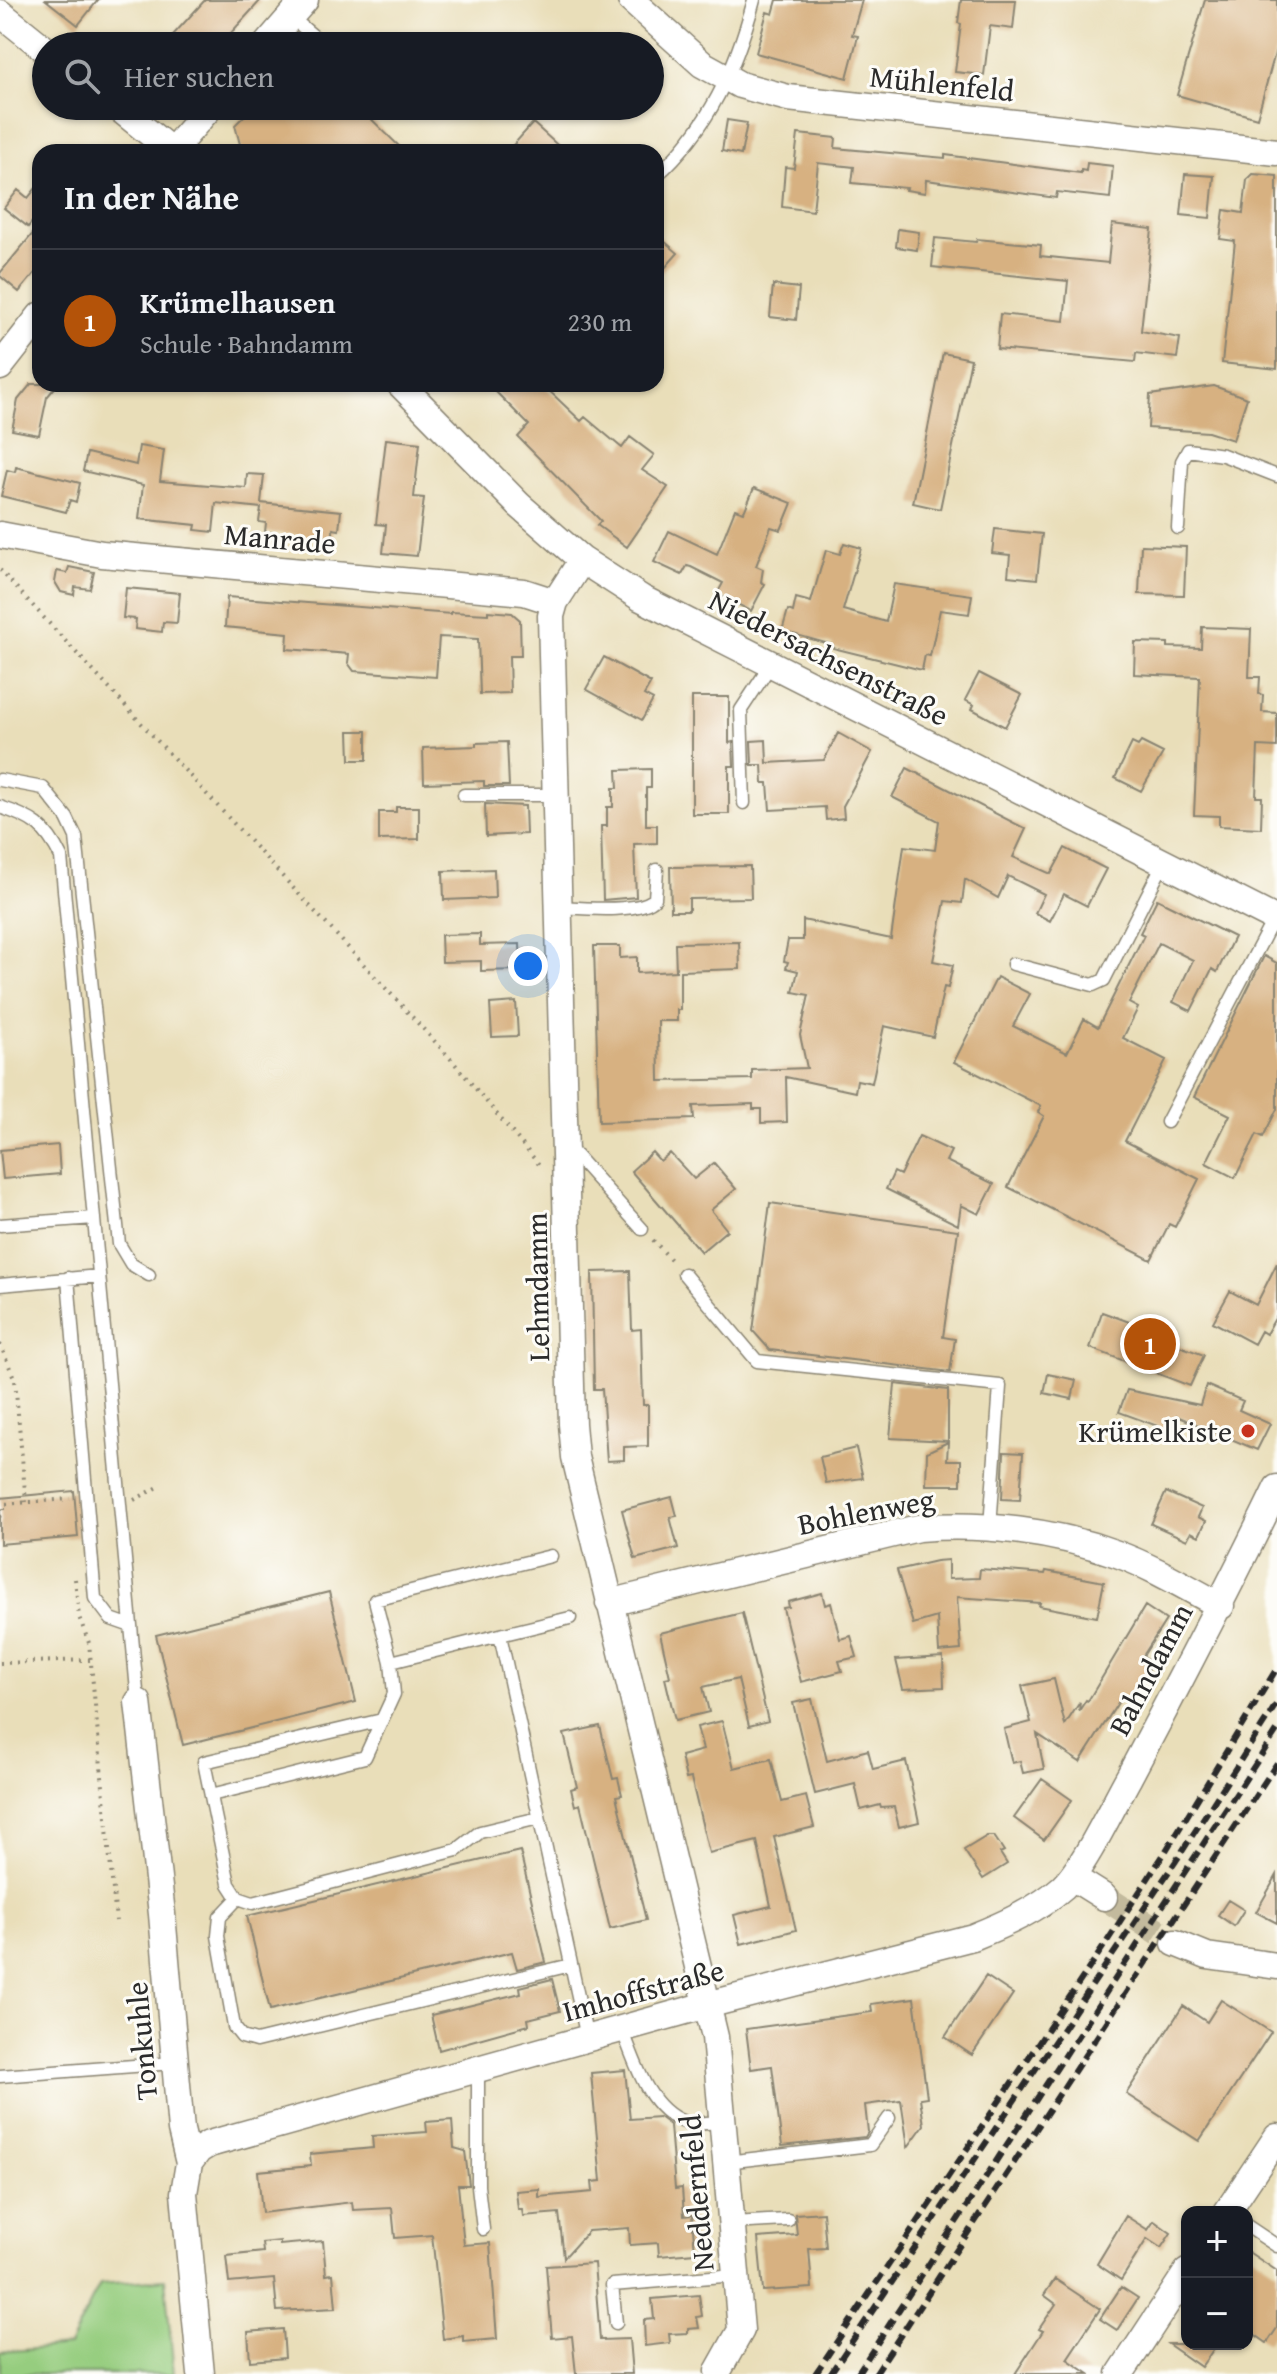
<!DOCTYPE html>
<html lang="de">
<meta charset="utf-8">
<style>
body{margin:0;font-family:"Gentium Book Plus",serif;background:#242831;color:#f1f3f6}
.controls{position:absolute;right:24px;bottom:24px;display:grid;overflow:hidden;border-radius:16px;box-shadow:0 2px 6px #0004}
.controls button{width:72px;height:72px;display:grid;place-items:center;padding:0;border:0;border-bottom:2px solid #363941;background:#171b24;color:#f1f3f6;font:40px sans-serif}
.you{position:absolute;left:528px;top:966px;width:28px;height:28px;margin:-20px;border:6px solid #fff;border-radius:50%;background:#1a73e8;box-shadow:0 0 0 12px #1a73e833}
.badge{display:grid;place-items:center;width:52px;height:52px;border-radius:50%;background:#b45309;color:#fff;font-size:26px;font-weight:700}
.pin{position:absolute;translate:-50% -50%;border:4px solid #fff;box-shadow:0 2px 8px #0006}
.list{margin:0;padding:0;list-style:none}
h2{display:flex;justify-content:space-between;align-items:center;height:104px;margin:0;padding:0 32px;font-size:34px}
h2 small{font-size:26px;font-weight:400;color:#9ea1a6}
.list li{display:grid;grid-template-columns:52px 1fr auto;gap:24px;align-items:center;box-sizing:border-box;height:144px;padding:0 32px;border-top:2px solid #363941}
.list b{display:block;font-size:30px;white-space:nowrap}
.list p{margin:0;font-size:26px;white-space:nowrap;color:#9ea1a6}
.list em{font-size:26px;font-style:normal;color:#9ea1a6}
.icon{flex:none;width:44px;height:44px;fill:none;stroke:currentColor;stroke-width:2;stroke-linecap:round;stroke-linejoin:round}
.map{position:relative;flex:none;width:1277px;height:2374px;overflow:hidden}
.search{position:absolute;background:#171b24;box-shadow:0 2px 6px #0004;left:32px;top:32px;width:632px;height:88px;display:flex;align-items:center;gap:20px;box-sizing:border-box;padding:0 28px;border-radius:44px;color:#9ea1a6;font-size:30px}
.panel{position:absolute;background:#171b24;box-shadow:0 2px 6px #0004;left:32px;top:144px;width:632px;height:248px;border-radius:24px}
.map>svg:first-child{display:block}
</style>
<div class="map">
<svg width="1277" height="2374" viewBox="0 0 1277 2374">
<rect width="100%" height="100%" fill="#fdfcf7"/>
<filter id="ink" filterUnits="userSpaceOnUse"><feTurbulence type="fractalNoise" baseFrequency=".0125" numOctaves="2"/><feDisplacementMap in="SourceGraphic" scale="16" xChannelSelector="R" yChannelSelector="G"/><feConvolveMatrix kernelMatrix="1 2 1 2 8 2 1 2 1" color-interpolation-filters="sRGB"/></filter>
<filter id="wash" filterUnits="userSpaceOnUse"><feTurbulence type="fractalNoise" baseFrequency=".006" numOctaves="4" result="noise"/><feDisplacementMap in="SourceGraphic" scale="32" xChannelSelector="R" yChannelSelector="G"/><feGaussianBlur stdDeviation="1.8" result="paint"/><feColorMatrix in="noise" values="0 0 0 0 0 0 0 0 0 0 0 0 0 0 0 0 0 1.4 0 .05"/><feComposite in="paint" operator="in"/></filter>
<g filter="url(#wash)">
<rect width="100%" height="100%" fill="#e9deb9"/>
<path fill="#96cd7f" stroke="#607c55" stroke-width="2" d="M165 2279 174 2374H0V2352L69 2346 100 2284Z"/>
<g id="blocks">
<path fill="#d7b181" d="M46 0H98L78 25Z
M205 0H261L219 46H163Z
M777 0H862L852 35 858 36 847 78 756 53 767 12 773 14Z
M961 0H1016L1013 29 990 26 984 75 955 72 961 24 958 23Z
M1205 0H1277V46L1257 118 1177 95Z
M254 106H358L405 152H242L235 125Z
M727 120 747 123 741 155 722 151Z
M533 123 565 152H507Z
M798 134 836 138 835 148 945 158V155L1081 173V170L1086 171 1087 163 1113 166 1110 198 1057 192 1056 198 926 180 925 193 906 190 907 188 852 183 854 167 818 163 813 211 782 207 785 167 794 168Z
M1185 174 1214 176 1210 218 1181 215Z
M1253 174 1277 176V369L1222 363 1235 241 1220 239 1224 210 1243 213 1247 180Z
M40 183V212L28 227 4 208 18 190 28 198Z
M1112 224 1152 229 1141 331 1180 338 1177 358 1136 353 1135 362 997 349 1000 314 1064 321 1068 281 932 267 935 238 976 242 977 239 1041 245 1040 256 1108 263Z
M40 225V267L19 292 0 276V273Z
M898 229 919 232 917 250 896 247Z
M656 234 678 253 656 278Z
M773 285 799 288 796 320 770 317Z
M943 353 971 359 940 509 913 503Z
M31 384H58L47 397 39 435 12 430 18 400Z
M488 384H542L581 421 585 417 622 448 630 437 654 455 642 470 668 487 627 547 597 525 601 521 518 437 529 425Z
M1214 386 1247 398 1233 440 1208 432 1148 428 1150 395Z
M386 439 420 443 414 497 424 498 417 556 383 553 386 525 376 524Z
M139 446 164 450 160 481 246 488 247 474 264 475 261 503 341 511 339 530 333 529V538L265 532 266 523 259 522 261 508 216 503 213 532 195 530 196 525 139 519 143 485 83 471 87 453 136 465Z
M16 467 80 483 76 502 70 500 66 512 1 496 7 470 15 472Z
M754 488 792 503 781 530 771 527 756 566 763 569 761 582 765 584 751 611 717 594 723 583 691 567 687 566 682 575 654 562 669 531 717 554 735 509 744 512Z
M995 529 1042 534 1037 579 1008 576 1010 555 992 553Z
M844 543 861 548 843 610 886 622 894 584 972 595 969 614 940 610 930 656 925 655 922 670 833 648V645L782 631 788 610 793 612 796 598 811 602 826 550 840 554Z
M1141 545 1186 547 1184 595 1139 594Z
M69 567 94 572 90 589 75 587 74 595 61 592 55 582 57 571 67 573Z
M126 588 180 593 177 623 163 622 162 632 135 629 136 619 123 618Z
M227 597 451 614V612L488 614V611L512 613 520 620 521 656H509L510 693 480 694 478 639 439 637 436 677 354 671 348 663 349 654 287 649 288 633 225 627Z
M1202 627 1251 629 1249 677H1260L1259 694 1263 695 1262 712 1277 713V747L1258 746 1256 797H1262L1261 828 1219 826V816L1194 815 1200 677 1134 674 1135 642 1168 643V647L1201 648Z
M604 657 651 683 644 695 653 700 642 720 586 689Z
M979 673 1022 695 1005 727 972 709 974 705 965 700Z
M692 697H729V743L733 742 734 766H729V814H692Z
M349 731H367V760H350Z
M838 733 872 752 843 806 844 818 826 820 825 807 770 810 768 783H763L762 765H752L751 741 766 740 767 763 824 760Z
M507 742 509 786H484V781L424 783 423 748 476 746V743Z
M1141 742 1163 753 1141 791 1115 778 1132 743 1138 746Z
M907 768 1026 829 1013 857 1051 874 1065 848 1106 869 1087 906 1064 894 1050 921 1035 913 1044 894 1008 876 998 898 965 879 962 903 945 901 933 961 953 965 948 988 944 987 933 1037 884 1026 872 1083 857 1080 855 1092 786 1077 787 1122 761 1123V1109H753V1104L693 1106 694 1119 599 1122 594 946H620V958L637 957V973L676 971 675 943 739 942 740 969 680 971V1010H677V1021H658L659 1081 752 1079V1070L807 1068 800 1035 809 995 793 992 798 971 786 968 788 962 784 961 788 940H803V920L891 939 904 846 935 850 939 821 892 797Z
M651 769V788H646V825H657V843L634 844 636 897 603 900 601 826H607V807H613V788H618L617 770Z
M485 804 525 806 526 834 486 836Z
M396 807H419V839L379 840V812H396Z
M750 866 751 898 689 899V911H671L670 867Z
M494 869 495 898 444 900 443 871Z
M1157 899 1234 937 1217 972 1212 969 1191 1011 1173 1002 1193 960 1159 943 1129 1003 1138 1008 1123 1038 1166 1060 1125 1141 1199 1179 1175 1227 1169 1224 1151 1260 1008 1187 1044 1116 1038 1112 1041 1106 954 1062 997 977 1030 994 1013 1026 1067 1053 1084 1019 1098 1027 1144 935 1140 933Z
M480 934V945L520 944 521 970 481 971V961L442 962 441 935Z
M1264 956 1277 963V1109L1263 1137 1257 1134 1235 1178 1206 1163 1230 1115 1194 1097Z
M516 1002 518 1036 492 1037 490 1004Z
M919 1136 951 1151 946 1161 994 1184 979 1214 961 1205 958 1225 886 1189 894 1172 900 1175Z
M58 1145 60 1174 3 1179 0 1150Z
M652 1152 660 1161 670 1153 694 1179 714 1163 736 1189 711 1210 727 1230 701 1252 631 1171Z
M770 1203 958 1230 943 1337 955 1339 950 1372 770 1350 753 1331Z
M1277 1263V1315L1266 1334 1261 1331 1254 1344 1213 1322 1230 1291 1256 1305Z
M630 1271 632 1330 641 1329 643 1405H648V1446L624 1447V1460L607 1461 602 1389H594L592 1272Z
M1102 1312 1157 1332 1155 1337 1204 1355 1190 1386 1090 1348Z
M1048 1374 1076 1380 1072 1399 1044 1393Z
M895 1384 948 1390V1441L890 1438Z
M1206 1385 1243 1401 1239 1410 1270 1424 1257 1450 1177 1416 1171 1431 1119 1412 1127 1390 1200 1405Z
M948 1442 947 1460H961V1485H926L927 1452Z
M856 1448 863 1478 826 1483 820 1457Z
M1004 1452 1023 1453 1020 1500 1002 1499Z
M74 1491 78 1537 0 1544V1498Z
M1166 1492 1202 1508 1198 1517 1206 1521 1199 1536 1191 1532 1187 1540 1151 1524Z
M672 1497 677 1516 670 1517 678 1548 635 1559 622 1510Z
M948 1560V1579L979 1578 980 1569 1045 1574 1046 1571 1104 1582 1097 1617 1039 1606 1040 1603 957 1597 961 1650 939 1652 937 1617 913 1624 897 1570 936 1561Z
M329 1592 356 1702 183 1745 156 1635Z
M822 1593 825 1605 831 1603 840 1639 851 1636 857 1657 839 1661 842 1671 801 1682 783 1608 789 1607 788 1602Z
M1145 1606 1166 1620 1143 1656 1153 1662 1128 1702 1121 1698 1080 1762 1037 1734 1044 1769 1023 1773 1020 1761 1012 1763 1004 1729 1031 1722 1022 1686 1054 1679 1065 1725 1080 1702 1079 1711 1086 1700 1088 1701Z
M742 1613 768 1721 749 1726 738 1679 703 1687 709 1712 675 1720 665 1678 670 1677 660 1633Z
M943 1657 944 1687 903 1689 896 1660Z
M812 1699 827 1761 868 1750 873 1769 906 1761 919 1822 899 1827 894 1807 881 1808 880 1805 861 1810 855 1784 815 1794 793 1703Z
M722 1721 734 1768 771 1759 782 1802 806 1796 814 1827 774 1837 796 1930 741 1944 734 1915 771 1906 757 1841 709 1853 691 1778 686 1779 681 1756 703 1750 697 1727Z
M600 1726 613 1779 618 1778 622 1795 616 1796 646 1920 610 1929 580 1804 575 1806 571 1789 577 1787 564 1734Z
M1042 1779 1072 1800 1044 1840 1014 1818Z
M987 1836H994L1004 1851 1000 1853 1007 1864 983 1879 964 1850Z
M520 1851 546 1962 517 1969 512 1952 270 2010 247 1916Z
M1277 1875V1923L1256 1912Z
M1228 1900 1244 1910 1234 1926 1218 1915Z
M986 1976 1013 1994 972 2055 945 2037Z
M552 1979 560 2011 528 2019 529 2025 439 2050 431 2015 521 1993 520 1987Z
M914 1998 927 2097 920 2098 924 2125 908 2147 901 2100 865 2105 868 2132 865 2137 782 2146 772 2066 751 2069 746 2029 872 2012 871 2004Z
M1221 2000 1271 2032 1199 2141 1126 2094 1183 2006 1207 2022Z
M625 2070 630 2119 659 2117 670 2125 675 2189 682 2188 684 2216 692 2215 695 2253 659 2256 658 2243 630 2245 629 2228 588 2231 564 2258 559 2213 523 2216 522 2209H518L516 2191 539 2189V2197L593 2192 592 2182 601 2181 591 2073Z
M452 2120 454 2148 465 2151 469 2185H458L464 2245 490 2243 497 2339 463 2342V2336L443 2339 432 2235 395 2238 392 2208 353 2210 352 2202 262 2213 258 2171 311 2166 310 2154 373 2148 372 2136 427 2132 426 2122Z
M823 2212 826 2248 809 2249 812 2288 763 2291 758 2238 797 2235 795 2214Z
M1126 2216 1148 2230 1154 2221 1171 2233 1161 2248 1147 2239 1121 2280 1097 2264Z
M280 2241V2245L323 2241 326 2275 333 2274 336 2308 277 2311 274 2279 229 2283 226 2256 263 2252 262 2243Z
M1247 2251 1277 2271V2328L1267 2343 1247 2329Z
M594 2263 600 2340 629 2339 632 2374H576L572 2336 552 2338 546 2266Z
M1055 2279 1100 2309 1067 2359 1089 2374H1015L1043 2331 1039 2329 1056 2304 1044 2295Z
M1121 2287 1138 2298 1117 2330 1100 2319Z
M699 2295 702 2316 697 2317 699 2328 688 2329V2333L669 2334 670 2343 645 2346 644 2320 654 2319 652 2299Z
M283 2329 285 2358 250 2361 248 2332Z
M1168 2344H1217L1201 2367Z"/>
</g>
</g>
<g filter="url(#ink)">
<use href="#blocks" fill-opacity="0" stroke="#8a8472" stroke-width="2"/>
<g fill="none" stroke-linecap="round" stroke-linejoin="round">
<path stroke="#c3ba9d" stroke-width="26" stroke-dasharray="26 13" stroke-linecap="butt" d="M1104 1897 1175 1943"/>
<g stroke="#8a8472" stroke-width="15">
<path id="lane" d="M291 17 325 46
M656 176C709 129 736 67 754 0
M1178 528 1182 461 1188 450 1223 455 1277 476
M0 780 43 788 67 818 76 837 119 1244 131 1264 149 1275
M464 795H556
M744 803 741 710 772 663
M0 807C33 818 46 826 61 857L138 1702
M559 907C580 908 642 914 655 898L657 870
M1013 964 1093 985 1104 980 1164 862
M1167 1122 1274 918
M569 1148 642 1229
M0 1225 94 1218
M684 1274 757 1361 1000 1386 990 1527
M68 1278 95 1598 111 1619 131 1626
M0 1285 99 1276
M570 1618 500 1635 587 2038
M500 1635 391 1662 375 1600 551 1556
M391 1662 394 1694 382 1720 204 1762 229 1884 238 1898 253 1903 457 1850 480 1832 539 1818
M211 1795 365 1757 382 1720
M238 1898 220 1917 218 1936 234 2027 242 2037 256 2041 571 1965
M622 2029C635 2061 647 2108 684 2122 694 2126 711 2122 722 2122
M478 2069V2186L483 2229
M0 2076 174 2063
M726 2162 870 2145 889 2118
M731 2223 788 2220
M1247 2226 1277 2246
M616 2323 612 2285 736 2275"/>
</g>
<g stroke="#8a8472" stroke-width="29">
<path id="street" d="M631 0 702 64 740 85 788 98 1277 152
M0 13 46 50
M265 46 305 0
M116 106 173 152
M171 152 211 106
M0 367 40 316
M400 384 519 505 582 560 641 598 1277 920
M0 535 102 554 524 592 555 602
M582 560 555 602 551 616 572 1424 575 1457 715 2037 741 2330 718 2371
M609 1603 918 1528C983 1523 1055 1531 1117 1554 1153 1567 1187 1588 1221 1606
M138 1702 162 1914 181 2130 189 2163 184 2193 201 2374
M1072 1877 1104 1897
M1175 1943 1207 1956 1277 1966
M189 2163 199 2150 209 2144 707 2005 973 1937C1005 1924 1037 1910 1063 1887 1085 1866 1113 1805 1129 1777 1180 1681 1230 1586 1277 1488
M1227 2212 1277 2137
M1120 2374 1187 2272"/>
</g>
<path stroke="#8a8472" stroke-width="4" stroke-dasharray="2 6" stroke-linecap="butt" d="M0 570 450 1058 542 1168
M653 1240 674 1263
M0 1344 15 1380 26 1502
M134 1500 162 1485
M0 1516 4 1513V1504L70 1499
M75 1579 79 1617 89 1643 116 1921
M0 1663 90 1660"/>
<use href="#lane" stroke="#fff" stroke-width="12"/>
<use href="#street" stroke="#fff" stroke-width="26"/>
<path stroke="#2b2b2b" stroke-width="6" stroke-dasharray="12 6" stroke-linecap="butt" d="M815 2374 1104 1946 1164 1854 1277 1668
M830 2374 1176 1861 1277 1703
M857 2374 1277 1731
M875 2374 1277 1763"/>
</g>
</g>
<circle fill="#c8321e" stroke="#fdfcf7" stroke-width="3" cx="1248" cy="1431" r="8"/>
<g text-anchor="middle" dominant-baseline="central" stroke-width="6" stroke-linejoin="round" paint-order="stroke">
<g font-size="30" fill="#2b2b2b" stroke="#fdfcf7">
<text transform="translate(942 83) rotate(6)">Mühlenfeld</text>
<text transform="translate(280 538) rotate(5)">Manrade</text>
<text transform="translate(829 657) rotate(27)">Niedersachsenstraße</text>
<text transform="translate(537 1287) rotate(-91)">Lehmdamm</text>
<text transform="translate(866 1511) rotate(-11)">Bohlenweg</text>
<text transform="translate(1150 1669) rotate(-62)">Bahndamm</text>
<text transform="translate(643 1990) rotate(-15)">Imhoffstraße</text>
<text transform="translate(141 2041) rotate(-95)">Tonkuhle</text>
<text transform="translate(696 2193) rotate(-95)">Neddernfeld</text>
</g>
<g font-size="30" fill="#2b2b2b" stroke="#fdfcf7" text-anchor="end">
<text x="1232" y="1431">Krümelkiste</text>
</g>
</g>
</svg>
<div class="controls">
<button>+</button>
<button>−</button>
</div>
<div class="you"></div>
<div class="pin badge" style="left:1150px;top:1344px">1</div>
<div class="search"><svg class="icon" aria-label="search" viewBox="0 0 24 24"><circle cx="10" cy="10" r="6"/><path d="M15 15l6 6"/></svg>Hier suchen</div>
<section class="panel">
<h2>In der Nähe<small></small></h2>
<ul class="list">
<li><span class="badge">1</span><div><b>Krümelhausen</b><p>Schule · Bahndamm</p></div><em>230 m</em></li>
</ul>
</section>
</div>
